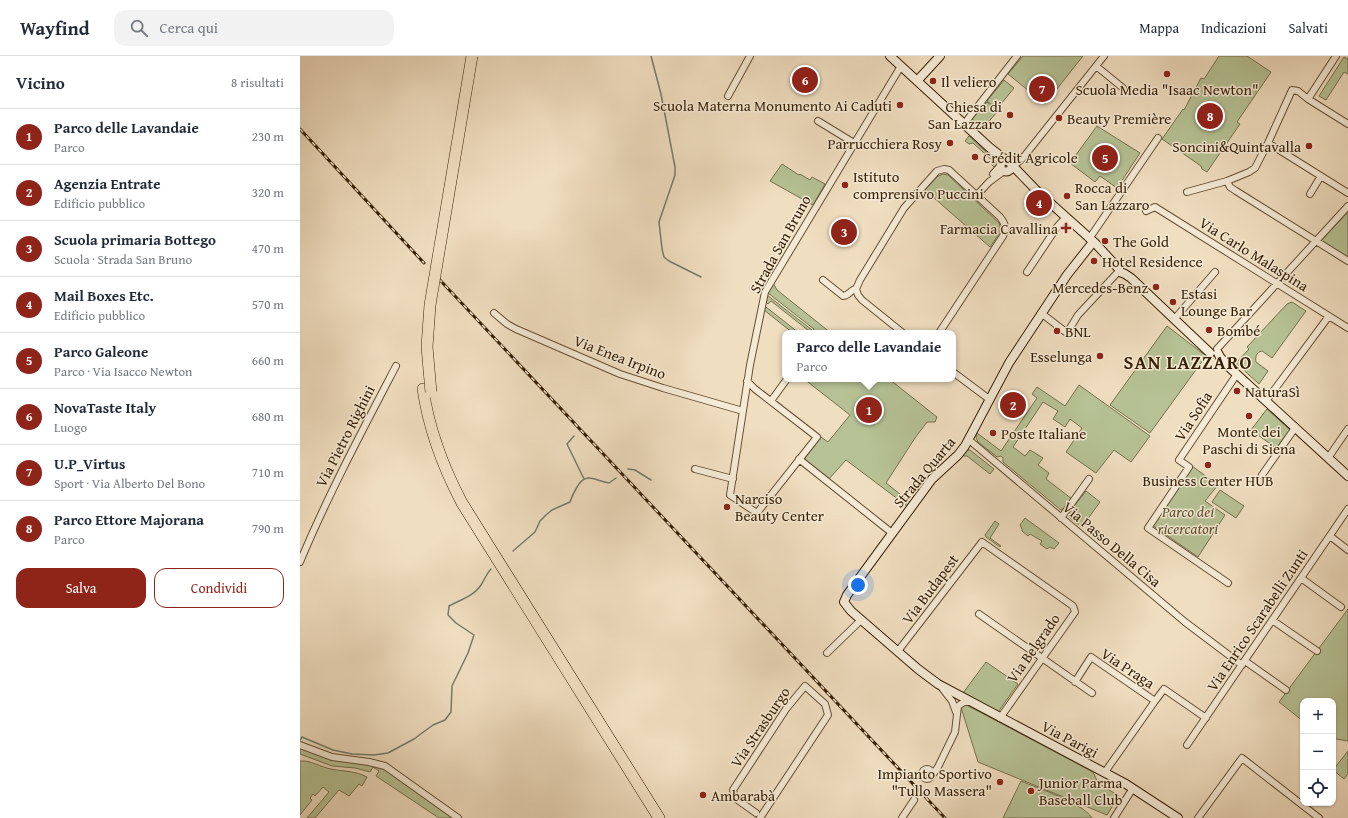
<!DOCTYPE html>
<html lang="it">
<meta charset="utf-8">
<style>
body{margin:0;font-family:"Gentium Book Plus",serif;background:#f2f2f3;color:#1f2937}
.controls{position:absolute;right:12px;bottom:12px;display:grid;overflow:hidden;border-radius:8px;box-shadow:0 1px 3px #0004}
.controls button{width:36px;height:36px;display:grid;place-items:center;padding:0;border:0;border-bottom:1px solid #e0e1e3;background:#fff;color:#1f2937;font:20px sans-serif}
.you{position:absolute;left:558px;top:529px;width:14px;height:14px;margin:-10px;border:3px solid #fff;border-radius:50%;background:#1a73e8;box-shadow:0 0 0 6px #1a73e833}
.badge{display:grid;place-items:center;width:26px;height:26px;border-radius:50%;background:#8f2418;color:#fff;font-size:13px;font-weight:700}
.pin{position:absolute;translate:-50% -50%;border:2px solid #fff;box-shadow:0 1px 4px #0006}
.popup{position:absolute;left:482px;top:274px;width:174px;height:52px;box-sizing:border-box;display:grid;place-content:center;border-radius:8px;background:#fff;filter:drop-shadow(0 1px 3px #0005);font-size:13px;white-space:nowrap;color:#747a83}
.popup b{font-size:15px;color:#1f2937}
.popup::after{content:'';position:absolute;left:50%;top:100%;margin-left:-8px;border:8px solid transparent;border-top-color:#fff}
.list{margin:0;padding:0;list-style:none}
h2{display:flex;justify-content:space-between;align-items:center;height:52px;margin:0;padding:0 16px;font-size:17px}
h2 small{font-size:13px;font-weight:400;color:#747a83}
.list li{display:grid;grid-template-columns:26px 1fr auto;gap:12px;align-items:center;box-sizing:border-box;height:56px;padding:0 16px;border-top:1px solid #e0e1e3}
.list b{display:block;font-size:15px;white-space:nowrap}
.list p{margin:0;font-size:13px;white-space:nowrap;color:#747a83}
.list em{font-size:13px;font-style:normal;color:#747a83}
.actions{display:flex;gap:8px;padding:12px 16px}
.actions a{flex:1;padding:9px 0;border:1px solid #8f2418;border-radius:12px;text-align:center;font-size:14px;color:#8f2418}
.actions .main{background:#8f2418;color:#fff}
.icon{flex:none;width:22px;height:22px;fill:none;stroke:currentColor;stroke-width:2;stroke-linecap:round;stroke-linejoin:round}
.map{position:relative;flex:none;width:1048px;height:762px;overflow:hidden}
header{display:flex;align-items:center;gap:24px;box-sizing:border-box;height:56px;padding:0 20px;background:#fff;border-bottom:1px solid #e0e1e3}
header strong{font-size:19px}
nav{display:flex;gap:22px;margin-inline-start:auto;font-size:14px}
.search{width:280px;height:36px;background:#f2f2f3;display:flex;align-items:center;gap:10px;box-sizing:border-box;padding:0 14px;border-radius:12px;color:#747a83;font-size:15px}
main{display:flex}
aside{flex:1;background:#fff}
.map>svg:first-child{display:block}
</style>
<header>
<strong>Wayfind</strong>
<div class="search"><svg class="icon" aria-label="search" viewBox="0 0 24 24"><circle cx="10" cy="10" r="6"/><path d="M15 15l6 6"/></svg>Cerca qui</div>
<nav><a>Mappa</a><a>Indicazioni</a><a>Salvati</a></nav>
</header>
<main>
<aside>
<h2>Vicino<small>8 risultati</small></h2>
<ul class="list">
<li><span class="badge">1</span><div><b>Parco delle Lavandaie</b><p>Parco</p></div><em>230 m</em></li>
<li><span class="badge">2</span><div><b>Agenzia Entrate</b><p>Edificio pubblico</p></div><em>320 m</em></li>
<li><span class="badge">3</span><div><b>Scuola primaria Bottego</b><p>Scuola · Strada San Bruno</p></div><em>470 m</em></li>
<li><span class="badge">4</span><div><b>Mail Boxes Etc.</b><p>Edificio pubblico</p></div><em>570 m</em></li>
<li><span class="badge">5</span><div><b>Parco Galeone</b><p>Parco · Via Isacco Newton</p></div><em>660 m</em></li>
<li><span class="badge">6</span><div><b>NovaTaste Italy</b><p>Luogo</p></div><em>680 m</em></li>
<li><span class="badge">7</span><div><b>U.P_Virtus</b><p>Sport · Via Alberto Del Bono</p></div><em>710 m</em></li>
<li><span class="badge">8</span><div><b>Parco Ettore Majorana</b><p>Parco</p></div><em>790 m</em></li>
</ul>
<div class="actions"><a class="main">Salva</a><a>Condividi</a></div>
</aside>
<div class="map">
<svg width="1048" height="762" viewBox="0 0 1048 762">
<rect width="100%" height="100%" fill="#f0dec0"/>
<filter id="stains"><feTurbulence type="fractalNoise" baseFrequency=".005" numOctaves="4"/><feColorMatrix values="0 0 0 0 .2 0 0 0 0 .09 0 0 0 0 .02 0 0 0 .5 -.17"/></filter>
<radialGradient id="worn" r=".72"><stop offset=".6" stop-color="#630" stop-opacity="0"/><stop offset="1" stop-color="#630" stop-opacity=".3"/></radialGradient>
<path fill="#b6c295" stroke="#76704c" d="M723 0H783L745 48 708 18Z
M919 0H947L971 16 937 66 940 68 907 116 902 113 901 110 862 83 883 53 884 54 901 22 904 23Z
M1044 1 1048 3V18L1044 16 1026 44 1019 40Z
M704 24 714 32 697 53 687 45Z
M687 46 698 55 683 72 672 63Z
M797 70 840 97 817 132 800 120 795 126 770 107Z
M669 80 695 104 696 109 695 112 691 108 693 107V105L673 87 669 88 665 85Z
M482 108 499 119 500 118 510 124 512 121 525 128 513 149 470 125Z
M643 118 648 119 699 167C703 176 695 183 690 191L625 134 638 120Z
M1048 156V202L1021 185Z
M473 227 477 234 531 277H511L514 273 468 237Z
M467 239 512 274 509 277H507L509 275 471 245 468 248 466 246Z
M992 246 1006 255 972 302 962 295C956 296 955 302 956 306L968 315 959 328 936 307 949 293 947 291 987 248Z
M466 251 499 277H493L464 254Z
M867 270 906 300 850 377 810 349Z
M504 323H589L637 361 635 366H627L615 382 586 427 610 446 607 450 546 404 528 424 503 405 521 381 528 386 550 359Z
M779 329 850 380 831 406 814 394 796 417 766 396 782 372 770 363 765 371 753 363 758 355 743 346 713 391 725 400 730 394 743 402 738 409 749 417 746 423 772 443 764 453 761 454 703 406V402L701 400 697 401 678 386 676 381 677 377 701 395 737 342 732 338 737 331 765 350Z
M967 353 990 374 976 392 951 374Z
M667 394H670L694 413 690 418 667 400H663Z
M892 410 918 429 905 445 925 459 898 501 852 469Z
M920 434 944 450 936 462 912 446Z
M786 435 800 446 782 471 770 462 768 458Z
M725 462 759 487 754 493 750 491 747 493 740 488 742 485 730 478 728 480 722 475V473L720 469Z
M695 465 699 468 690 482 701 490 700 491 686 481 685 479Z
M1048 553V685L1036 683 1033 684V645H1003V665L979 646Z
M686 606 718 628 698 656 663 637Z
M659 645 793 716 798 727 819 740 807 759 678 706Z
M0 691 31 703 82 711 155 762H139L76 720 79 715 73 711 70 716 55 712 32 710 0 698Z
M1048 695V718L1044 723 1033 714Z
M0 705C11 704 20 711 31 713 45 716 53 714 67 721L62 730 59 728 49 740 39 734 15 762H7L29 736 23 731 15 740 13 738 10 742 12 744 0 759Z
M721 725C739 733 782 746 792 762H703Z"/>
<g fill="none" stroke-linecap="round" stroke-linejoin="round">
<path stroke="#727d6c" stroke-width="1.5" d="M351 0 361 38 375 111V119L359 166 362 193 364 201 369 205 401 221
M274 380 267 388 284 423
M328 413 335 414 351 424
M213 495 235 476 240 465 246 459 252 454 270 446C272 440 274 436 277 431 286 415 295 425 309 427L316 422
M0 684 2 681 33 694 52 698 74 699 88 697 114 683 133 669 145 664 151 656 152 630 168 597 174 579 156 567 148 559 149 550C160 544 174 540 181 529 185 523 186 518 191 513"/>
<g stroke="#654f32" stroke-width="8">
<path id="street" d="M796 10 823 32
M428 40 450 0
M1008 43 1036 0
M518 65 554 87
M664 68 717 0
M968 87 1048 137
M712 109 716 108 722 103 804 0
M693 118 701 109
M927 125 930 131 936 135 1048 205
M887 136 927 125 949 116 955 112 968 87 992 34 998 35 1008 43 1048 68
M1010 138 1021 120
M677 139 689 126 704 115
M846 155 855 151 1048 272
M789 183 858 82
M727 216 757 171 766 161
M523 224 543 240C549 240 551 233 556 233
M556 233 560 224 604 152 637 115 644 113 649 114 700 161C705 167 707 173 703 180L639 277
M556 233 558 239 562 244 603 277
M194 257 207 268 216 273 320 318 363 332 443 355
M741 257 767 277 778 259 819 215
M877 260 915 216
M917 293 1048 150
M653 316 689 343
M447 325 455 333 517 381 457 457 430 439 450 309 465 236 601 10
M471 345 487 323
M966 345 1029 260
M668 383 885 566 942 609
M1028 402 1048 373
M499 403 592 477
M395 413 433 423
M962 419 995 372
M761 462 789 423
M1030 480 1048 494
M0 506C28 439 62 375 96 310
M1001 522 1041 551
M928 527 848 472 889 411 879 404 937 318
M679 558 792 637
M972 564 1017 595
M598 595 682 486 773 550 775 556 700 662
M527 597 561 564
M945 605 986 634
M775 626 791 601 855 645
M642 632 652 645 656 656
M0 689 32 701 69 706 85 710 158 762
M887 689 1048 453
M622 718a5 5 0 1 1 10 0a5 5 0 1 1-10 0Z
M805 716 855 645 864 633 906 662
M631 721 638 711 655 676 658 650 664 646H671
M456 757 435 742 433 734 486 653 505 630 525 648 528 659 460 762
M602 762 614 744
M814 762 833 732
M898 762 942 702 1019 762"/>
</g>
<g stroke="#371f03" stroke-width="10">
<path id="secondary" d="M590 0 689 91 707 105
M617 25 640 0
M700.5 110a5.5 5.5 0 1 1 11 0a5.5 5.5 0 1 1-11 0Z
M712 109 738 136 795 187 819 213 820 216 825 218 831 222 910 297
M793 186 767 219 709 307 665 390 658 399 632 423 547 539 544 546 551 555 618 613 638 628 826 728 878 762
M918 297 920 301 931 313 1048 420"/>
</g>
<g stroke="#371f03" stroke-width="12">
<path id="highway" d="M123 333C129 374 143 411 162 447L359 762"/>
</g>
<use href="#street" stroke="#f5ead6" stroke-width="6"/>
<use href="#secondary" stroke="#f5ead6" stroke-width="8"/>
<use href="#highway" stroke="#f0dec0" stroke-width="11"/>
<g stroke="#371f03" stroke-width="3">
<path id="rail" d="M0 73 124 207
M139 223 645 762"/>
</g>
<use href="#rail" stroke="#f5ead6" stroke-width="1.5" stroke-dasharray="4.5" stroke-linecap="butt"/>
<g stroke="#371f03" stroke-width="12" stroke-linecap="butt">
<path id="highway-bridge" d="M131 336 127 291 130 249 172 0"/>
</g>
<use href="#highway-bridge" stroke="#f0dec0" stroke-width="11"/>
</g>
<g fill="#8f2418" stroke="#f5ead6" stroke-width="1.5">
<circle cx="867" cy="18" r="4"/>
<circle cx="633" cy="25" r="4"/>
<circle cx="600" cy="49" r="4"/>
<circle cx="710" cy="59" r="4"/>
<circle cx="759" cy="62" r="4"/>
<circle cx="650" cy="87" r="4"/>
<circle cx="1009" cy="90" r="4"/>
<circle cx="675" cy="101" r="4"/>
<circle cx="545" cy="129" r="4"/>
<circle cx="767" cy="140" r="4"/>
<path d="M764 166h4v4h4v4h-4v4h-4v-4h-4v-4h4z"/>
<circle cx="805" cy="185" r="4"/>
<circle cx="794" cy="205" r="4"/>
<circle cx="856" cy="231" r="4"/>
<circle cx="873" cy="246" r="4"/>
<circle cx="909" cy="274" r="4"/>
<circle cx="757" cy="275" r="4"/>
<circle cx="800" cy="300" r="4"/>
<circle cx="937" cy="335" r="4"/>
<circle cx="949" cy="360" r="4"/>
<circle cx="693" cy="377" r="4"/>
<circle cx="908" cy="409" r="4"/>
<circle cx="427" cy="451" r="4"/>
<circle cx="700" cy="726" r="4"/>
<circle cx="731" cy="735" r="4"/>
<circle cx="403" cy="739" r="4"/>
</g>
<g text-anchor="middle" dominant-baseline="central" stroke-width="3" stroke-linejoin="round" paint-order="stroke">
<g font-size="15" fill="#371f03" stroke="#f5ead6" text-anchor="start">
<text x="641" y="25">Il veliero</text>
<text x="867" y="33" text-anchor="middle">Scuola Media "Isaac Newton"</text>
<text x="592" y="49" text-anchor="end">Scuola Materna Monumento Ai Caduti</text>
<text x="702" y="50" text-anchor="end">Chiesa di<tspan x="702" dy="17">San Lazzaro</tspan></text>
<text x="767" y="62">Beauty Première</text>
<text x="642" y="87" text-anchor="end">Parrucchiera Rosy</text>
<text x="1001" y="90" text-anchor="end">Soncini&amp;Quintavalla</text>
<text x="683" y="101">Crédit Agricole</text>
<text x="553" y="120">Istituto<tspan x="553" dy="17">comprensivo Puccini</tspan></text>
<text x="775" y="131">Rocca di<tspan x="775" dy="17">San Lazzaro</tspan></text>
<text x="758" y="172" text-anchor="end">Farmacia Cavallina</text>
<text x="813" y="185">The Gold</text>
<text x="802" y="205">Hotel Residence</text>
<text x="848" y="231" text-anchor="end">Mercedes-Benz</text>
<text x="881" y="237">Estasi<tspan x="881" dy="17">Lounge Bar</tspan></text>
<text x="917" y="274">Bombé</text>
<text x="765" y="275">BNL</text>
<text x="792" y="300" text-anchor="end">Esselunga</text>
<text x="945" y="335">NaturaSì</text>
<text x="949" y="375" text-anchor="middle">Monte dei<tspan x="949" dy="17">Paschi di Siena</tspan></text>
<text x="701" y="377">Poste Italiane</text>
<text x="908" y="424" text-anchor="middle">Business Center HUB</text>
<text x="435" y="442">Narciso<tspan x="435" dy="17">Beauty Center</tspan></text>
<text x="692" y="717" text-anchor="end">Impianto Sportivo<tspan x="692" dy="17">"Tullo Massera"</tspan></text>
<text x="739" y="726">Junior Parma<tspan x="739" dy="17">Baseball Club</tspan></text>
<text x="411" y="739">Ambarabà</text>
</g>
<g font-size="15" fill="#371f03" stroke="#f5ead6">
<text transform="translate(480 188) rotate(-61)">Strada San Bruno</text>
<text transform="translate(954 198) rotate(32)">Via Carlo Malaspina</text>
<text transform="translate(320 301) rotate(21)">Via Enea Irpino</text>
<text transform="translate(893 360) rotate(-57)">Via Sofia</text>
<text transform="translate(45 380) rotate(-63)">Via Pietro Righini</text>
<text transform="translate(624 416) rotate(-50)">Strada Quarta</text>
<text transform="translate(812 488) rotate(40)">Via Passo Della Cisa</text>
<text transform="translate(630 533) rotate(-53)">Via Budapest</text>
<text transform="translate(957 564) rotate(-56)">Via Enrico Scarabelli Zunti</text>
<text transform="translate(733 592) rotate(-55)">Via Belgrado</text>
<text transform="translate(828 612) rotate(33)">Via Praga</text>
<text transform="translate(460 671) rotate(-56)">Via Strasburgo</text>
<text transform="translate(770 683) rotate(28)">Via Parigi</text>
</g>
<g font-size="15" font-style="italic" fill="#5d502f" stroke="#f5ead6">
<text x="888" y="455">Parco dei<tspan x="888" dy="17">ricercatori</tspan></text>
</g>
<g font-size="19" font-weight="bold" letter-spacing="1" fill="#371f03" stroke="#f5ead6">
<text x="888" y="306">SAN LAZZARO</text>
</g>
</g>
<rect width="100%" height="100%" filter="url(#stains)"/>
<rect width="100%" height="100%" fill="url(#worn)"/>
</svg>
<div class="controls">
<button>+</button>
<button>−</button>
<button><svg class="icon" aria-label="locate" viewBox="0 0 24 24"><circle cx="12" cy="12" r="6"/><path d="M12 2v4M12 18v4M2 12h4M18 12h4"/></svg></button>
</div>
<div class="you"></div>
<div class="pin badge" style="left:569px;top:354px">1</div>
<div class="popup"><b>Parco delle Lavandaie</b>Parco</div>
<div class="pin badge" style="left:713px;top:349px">2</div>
<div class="pin badge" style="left:544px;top:176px">3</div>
<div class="pin badge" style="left:739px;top:147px">4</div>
<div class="pin badge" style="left:805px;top:102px">5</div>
<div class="pin badge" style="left:505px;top:24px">6</div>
<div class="pin badge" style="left:742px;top:33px">7</div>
<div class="pin badge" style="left:910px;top:60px">8</div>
</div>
</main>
